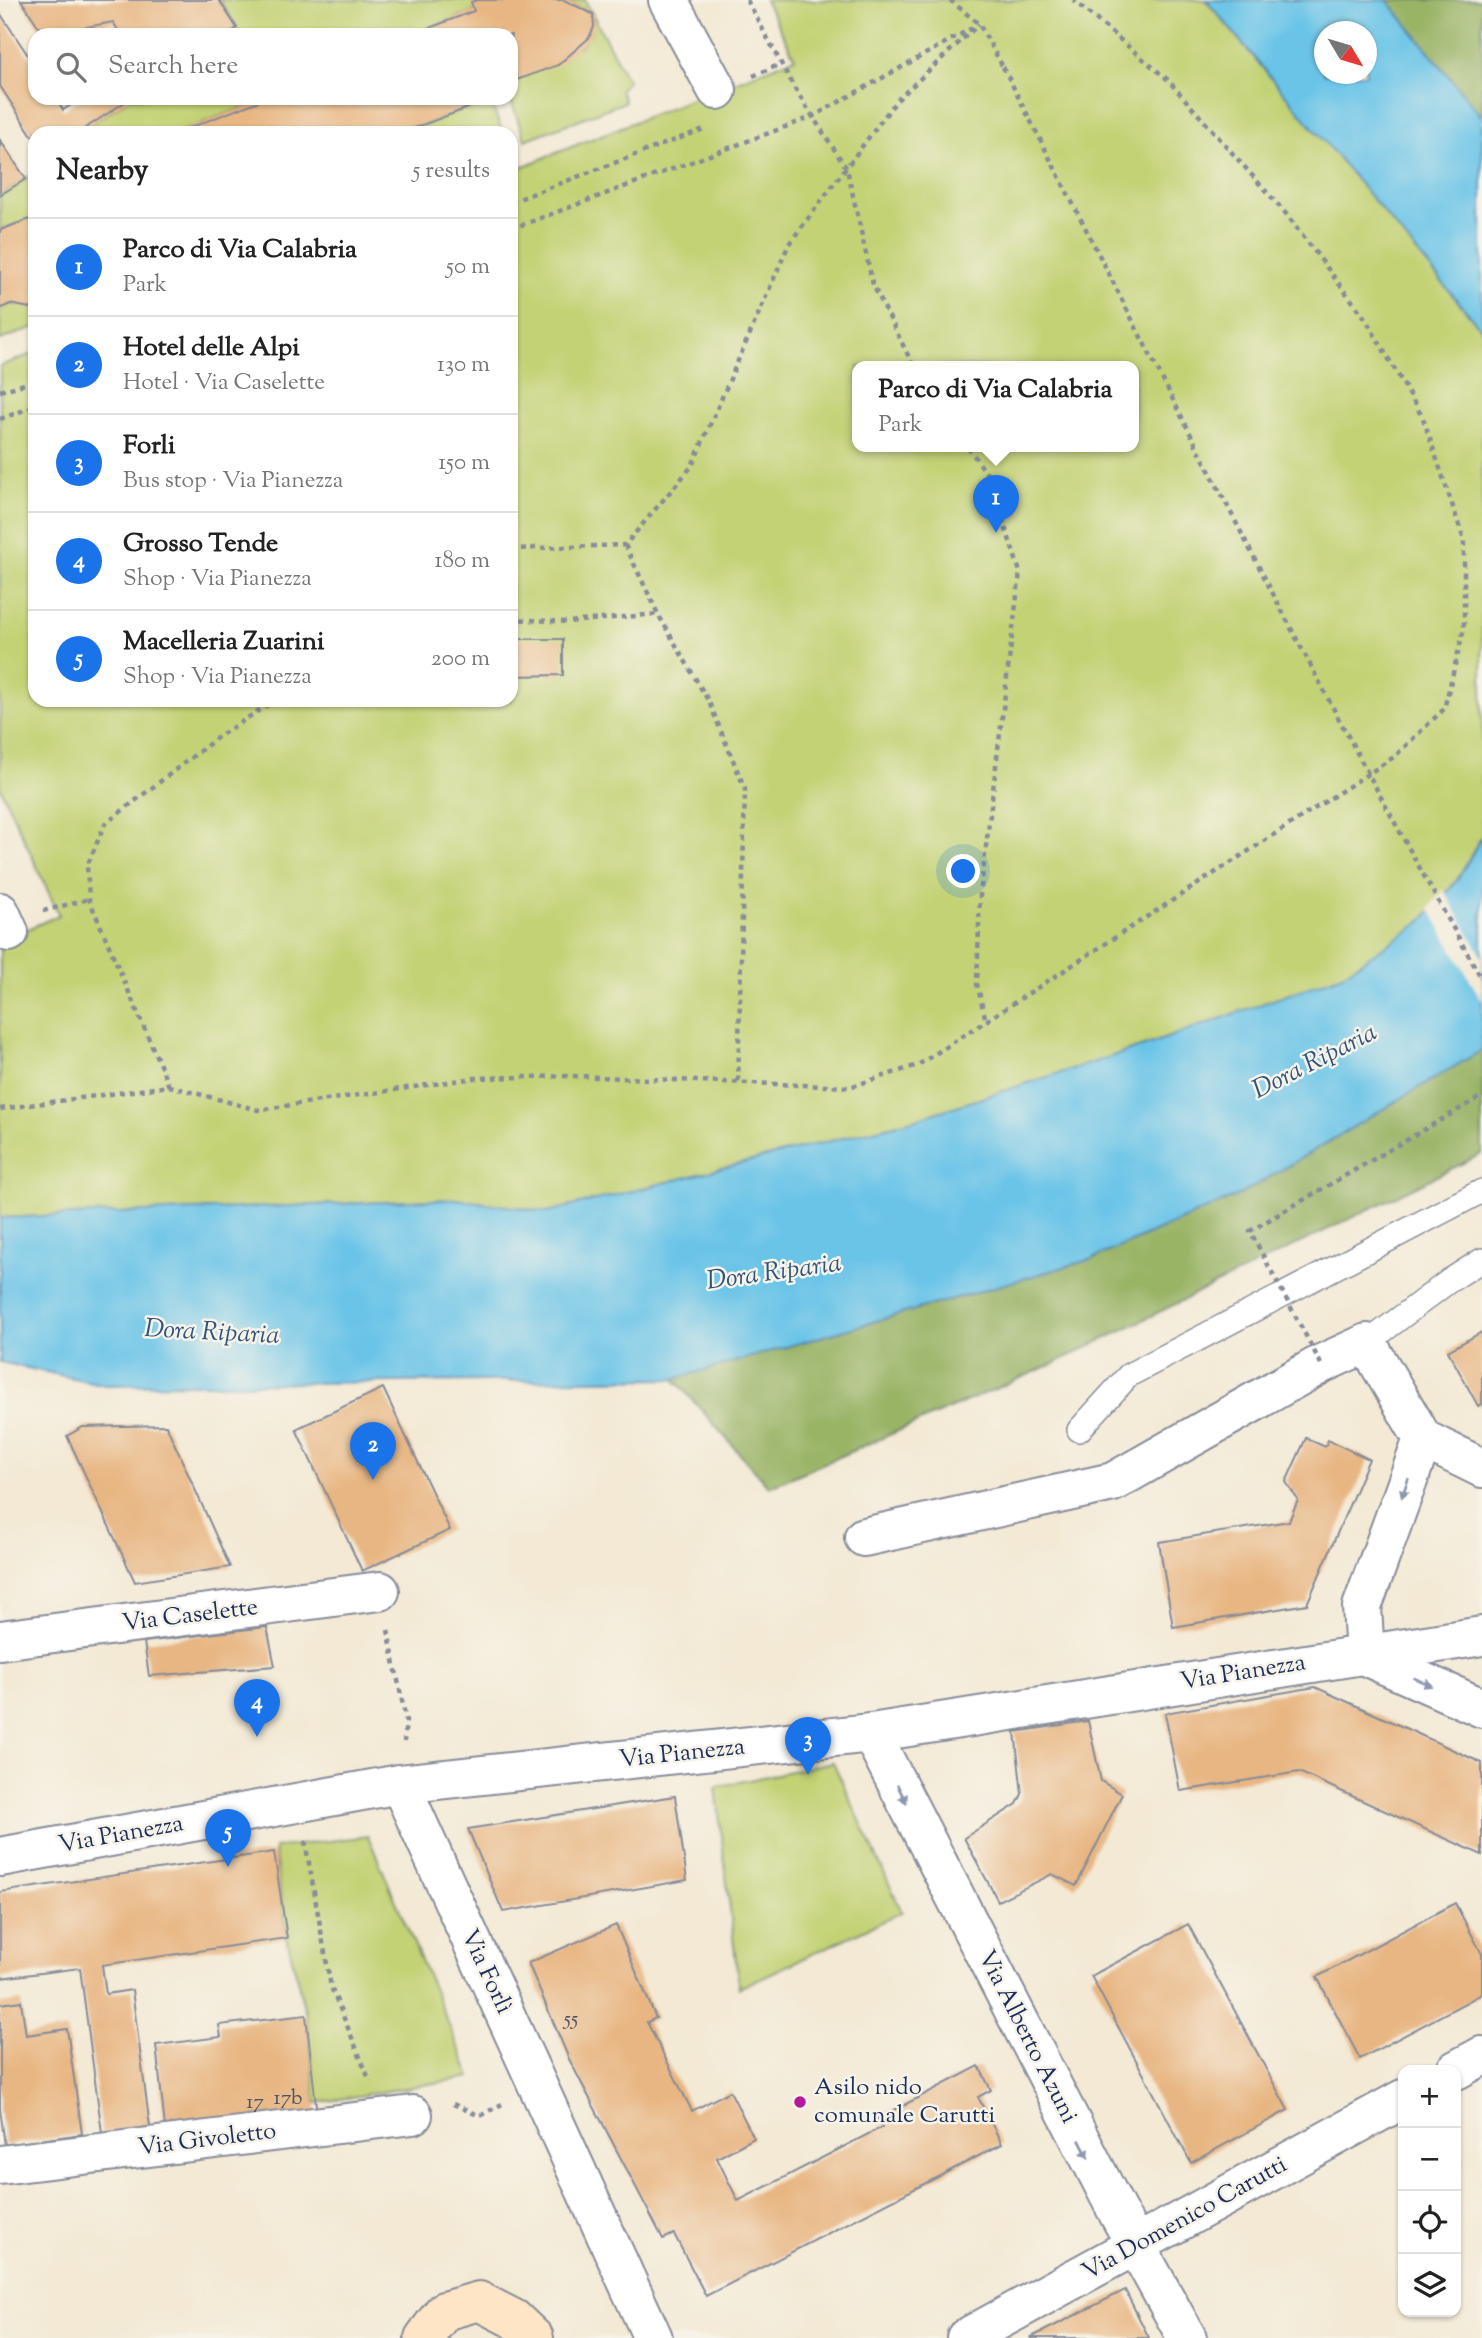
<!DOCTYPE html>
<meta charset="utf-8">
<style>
body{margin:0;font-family:"Sorts Mill Goudy",serif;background:#f6f6f6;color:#222}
.controls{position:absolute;right:21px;bottom:21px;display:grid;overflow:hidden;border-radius:14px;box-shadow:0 2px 5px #0004}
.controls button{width:63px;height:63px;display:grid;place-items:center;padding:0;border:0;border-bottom:2px solid #e0e0e0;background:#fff;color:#222;font:35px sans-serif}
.compass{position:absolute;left:1314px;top:21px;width:63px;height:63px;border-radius:50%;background:#fff;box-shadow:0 2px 5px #0004;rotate:128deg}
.you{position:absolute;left:964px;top:872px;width:24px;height:24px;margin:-18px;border:5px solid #fff;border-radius:50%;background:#1a73e8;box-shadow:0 0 0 10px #1a73e833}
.badge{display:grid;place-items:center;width:46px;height:46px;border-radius:50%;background:#1a73e8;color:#fff;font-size:23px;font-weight:700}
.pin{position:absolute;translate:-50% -58px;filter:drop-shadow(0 2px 4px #0008)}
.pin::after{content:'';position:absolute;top:37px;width:24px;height:21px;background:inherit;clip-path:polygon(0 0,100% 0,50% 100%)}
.popup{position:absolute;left:852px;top:361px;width:287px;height:91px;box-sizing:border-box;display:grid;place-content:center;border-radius:14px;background:#fff;filter:drop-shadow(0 2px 5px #0005);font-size:23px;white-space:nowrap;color:#767676}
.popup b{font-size:26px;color:#222}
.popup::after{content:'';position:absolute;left:50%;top:100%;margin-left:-14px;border:14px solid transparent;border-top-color:#fff}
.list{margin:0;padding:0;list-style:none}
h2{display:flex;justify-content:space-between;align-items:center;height:91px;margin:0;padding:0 28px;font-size:30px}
h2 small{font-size:23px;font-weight:400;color:#767676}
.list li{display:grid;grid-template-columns:46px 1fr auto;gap:21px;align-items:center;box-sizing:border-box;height:98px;padding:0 28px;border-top:2px solid #e0e0e0}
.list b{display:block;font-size:26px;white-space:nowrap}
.list p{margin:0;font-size:23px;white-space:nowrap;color:#767676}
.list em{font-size:23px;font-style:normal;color:#767676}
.icon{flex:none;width:38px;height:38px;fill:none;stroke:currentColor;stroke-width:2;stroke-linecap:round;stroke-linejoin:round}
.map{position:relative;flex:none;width:1482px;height:2338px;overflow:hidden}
.search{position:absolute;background:#fff;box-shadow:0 2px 5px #0004;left:28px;top:28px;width:490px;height:77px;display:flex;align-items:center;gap:18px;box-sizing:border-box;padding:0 24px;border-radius:21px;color:#767676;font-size:26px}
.panel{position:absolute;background:#fff;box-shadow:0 2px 5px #0004;left:28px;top:126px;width:490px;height:581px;border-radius:21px}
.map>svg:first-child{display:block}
</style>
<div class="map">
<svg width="1482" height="2338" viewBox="0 0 1482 2338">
<rect width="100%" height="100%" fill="#f7f3e8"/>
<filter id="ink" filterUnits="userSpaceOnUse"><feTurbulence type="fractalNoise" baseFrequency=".0143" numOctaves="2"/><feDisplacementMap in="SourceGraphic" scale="14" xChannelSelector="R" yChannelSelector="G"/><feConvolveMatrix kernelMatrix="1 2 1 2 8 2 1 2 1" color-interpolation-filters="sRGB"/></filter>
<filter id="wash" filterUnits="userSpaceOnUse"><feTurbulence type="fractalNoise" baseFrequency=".00686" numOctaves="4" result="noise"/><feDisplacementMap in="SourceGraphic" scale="28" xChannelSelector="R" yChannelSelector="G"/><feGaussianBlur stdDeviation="1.57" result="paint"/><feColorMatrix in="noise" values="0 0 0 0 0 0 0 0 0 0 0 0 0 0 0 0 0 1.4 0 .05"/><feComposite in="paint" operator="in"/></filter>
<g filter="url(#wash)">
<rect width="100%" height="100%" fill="#f3e9d4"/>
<path fill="#c3d274" stroke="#6f8069" stroke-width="2" fill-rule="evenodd" d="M220 0H477L474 11 410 35H227L237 28Z
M564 0H585L628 81 620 90 625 102 525 140 510 98 511 82 580 46C591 36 594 29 593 14Z
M765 0H1206L1482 330V836L1458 879 1421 922 1340 976 1144 1046 910 1121 548 1212 457 1199 0 1218V942L59 915 0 787V366L35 353V700H511V171L795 58ZM858 367H1134V447H858Z
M131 98H267L186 129 183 133H78Z
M483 98H489L503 133H401L476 105Z
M35 173V217L0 230V195Z
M10 304 35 308V327L0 340V309Z
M833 1762 902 1912 739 1988 716 1787Z
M368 1836 471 2077 316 2103 306 2015 287 1938 274 1848Z"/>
<path fill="#9ab466" stroke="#5a7262" stroke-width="2" d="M1387 0H1482V117Z
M1482 1050V1154L1053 1364 769 1487 674 1379 1092 1259 1241 1194Z"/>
<path fill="#6bc4e8" stroke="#437aa3" stroke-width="2" fill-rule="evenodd" d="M1206 0H1387L1482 117V330ZM1324 32H1366V74H1324Z
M1482 836V1050L1241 1194 1092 1259 674 1379 105 1385 0 1362V1218L457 1199 548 1212 910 1121 1144 1046 1340 976 1421 922 1458 879Z"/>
<path fill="#f3e9d4" d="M1444 890 1482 956V1001L1429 908Z"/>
<g id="blocks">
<path fill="#e8b682" d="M21 0H219L237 28 227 35H121L113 22 44 35Z
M477 0H564L593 14 594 27 589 38 558 65 511 82V35H411L474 11 471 2Z
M0 13 35 66V98H56L63 110 82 98H131L78 133H35V140L0 86Z
M267 98H483L476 105 401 133H183L186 129Z
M0 140 26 179 0 195Z
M35 217V309L10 304 0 309V230Z
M511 639H563V675L511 676Z
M1482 1332V1404L1478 1406 1448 1351Z
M383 1388 450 1530 362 1571 296 1429Z
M166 1425 230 1567 135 1582 67 1436 83 1427Z
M1306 1438 1325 1447 1328 1440 1369 1459 1307 1604 1173 1627 1159 1542 1289 1521 1298 1500 1286 1482Z
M267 1627 275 1666 149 1676 144 1642Z
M1315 1687 1482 1763V1855L1299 1772 1180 1791 1165 1713Z
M1088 1721 1101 1781 1122 1794 1076 1886 1052 1874 998 1901 964 1838 1017 1804 1022 1794 1015 1732Z
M675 1796 687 1880 503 1912 468 1829Z
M274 1852 287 1938 102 1965 106 1994 132 1990 150 2127 102 2133 80 1968 0 1978V1892Z
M1455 1903 1482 1954V1994L1360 2059 1317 1977Z
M1188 1924 1288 2110 1191 2163 1091 1976Z
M616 1925 656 2018 647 2022 692 2111 730 2091 754 2138 717 2158 738 2201 882 2127 877 2119 979 2066 991 2090 978 2097 1002 2144 706 2296 674 2234 663 2239 569 2059 528 1963Z
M21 2001 26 2035 67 2029 82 2134 5 2145 0 2109V2004Z
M306 2015 317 2114 165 2127 156 2045 221 2037 219 2025Z
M1125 2290 1149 2338H1030Z"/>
</g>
</g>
<g filter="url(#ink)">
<use href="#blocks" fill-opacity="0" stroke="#878c99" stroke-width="2"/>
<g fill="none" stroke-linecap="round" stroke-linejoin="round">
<g stroke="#878c99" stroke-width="26">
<path id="service" d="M1367 1343 1449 1281 1482 1260
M1079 1430 1129 1375 1482 1191"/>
</g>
<g stroke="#878c99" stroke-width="42">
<path id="minor" d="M668 0 717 90
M0 912 9 932
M1482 1468 1423 1439 1362 1607 1365 1656 1482 1708
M864 1537 1113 1482 1321 1364 1367 1343 1423 1439
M0 1640 380 1591
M871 1733 1118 2213 1187 2338
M400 1784 653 2338
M1456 2070 1482 2056
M0 2165 413 2115
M966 2338 1403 2099"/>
</g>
<g stroke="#878c99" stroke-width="42">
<path id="tertiary" d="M0 1857 400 1784 871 1733 1482 1636"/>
</g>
<g stroke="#878c99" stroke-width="42">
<path id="secondary" d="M424 2338 444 2311 479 2301 514 2319 534 2338"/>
</g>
<path stroke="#878c99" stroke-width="4.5" stroke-dasharray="5 5" stroke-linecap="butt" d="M747 0 796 91 847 169 873 285 914 367
M950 0 979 24 1003 67
M753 76 781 64
M511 202 704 129
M511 229 812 117 972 28
M0 391 35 381
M0 419 35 406
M968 447 989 477 1020 572 980 895 977 984 986 1021
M625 545 658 614 709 702 745 789 738 1085
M511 549 625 545 692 466 789 244 896 101 979 24
M511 619 568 622 658 614
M43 911 89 899
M169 1086 89 899 87 866 105 824 218 737 275 700
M0 1109 169 1086 258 1110 475 1078 574 1076 850 1087 918 1065 1394 757 1444 709 1464 629V540L1423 418 1365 318 1287 215 1167 79 1073 0
M388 1630 406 1721 404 1742
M305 1841 331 1987 370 2081
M453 2104 480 2116 502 2104"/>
<use href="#service" stroke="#fff" stroke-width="23"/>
<use href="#minor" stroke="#fff" stroke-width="38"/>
<use href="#tertiary" stroke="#fff" stroke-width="38"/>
<use href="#secondary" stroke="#fde5c5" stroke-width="38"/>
<path stroke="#878c99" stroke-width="4.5" stroke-dasharray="5 5" stroke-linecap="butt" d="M1003 67C1160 372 1312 681 1482 979
M1321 1364 1250 1231 1482 1096"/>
</g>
<defs><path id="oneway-solid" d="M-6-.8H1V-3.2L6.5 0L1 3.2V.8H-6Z" transform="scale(1.75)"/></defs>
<g fill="#8d97ae">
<use href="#oneway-solid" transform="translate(1405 1488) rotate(110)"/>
<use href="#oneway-solid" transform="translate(1423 1682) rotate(24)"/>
<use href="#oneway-solid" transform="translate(902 1794) rotate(63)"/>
<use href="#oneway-solid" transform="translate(1084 2149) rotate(63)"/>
</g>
</g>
<circle fill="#b5179e" stroke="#f7f3e8" stroke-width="2.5" cx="800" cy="2102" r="7"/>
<g text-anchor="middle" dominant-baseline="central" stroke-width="5" stroke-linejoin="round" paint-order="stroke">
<g font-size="21" fill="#4e5167">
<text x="571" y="2020">55</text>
<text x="288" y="2099">17b</text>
<text x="255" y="2103">17</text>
</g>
<g font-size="24" fill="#1b2f5e" stroke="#f7f3e8">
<text transform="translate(190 1616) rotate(-7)">Via Caselette</text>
<text transform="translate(1243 1673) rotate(-9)">Via Pianezza</text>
<text transform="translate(682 1754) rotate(-6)">Via Pianezza</text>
<text transform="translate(121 1835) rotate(-10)">Via Pianezza</text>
<text transform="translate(486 1972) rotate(65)">Via Forlì</text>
<text transform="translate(1027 2037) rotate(63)">Via Alberto Azuni</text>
<text transform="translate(207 2140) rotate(-7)">Via Givoletto</text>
<text transform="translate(1185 2219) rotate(-29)">Via Domenico Carutti</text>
</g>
<g font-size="24" fill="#1b2f5e" stroke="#f7f3e8" text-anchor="start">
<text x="814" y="2088">Asilo nido<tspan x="814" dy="28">comunale Carutti</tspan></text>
</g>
<g font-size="26" font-style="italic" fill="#2f5480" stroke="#f7f3e8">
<text transform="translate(1315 1062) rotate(-27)">Dora Riparia</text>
<text transform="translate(774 1273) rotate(-8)">Dora Riparia</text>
<text transform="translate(212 1333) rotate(3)">Dora Riparia</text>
</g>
</g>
</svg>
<div class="controls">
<button>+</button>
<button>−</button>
<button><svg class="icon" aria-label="locate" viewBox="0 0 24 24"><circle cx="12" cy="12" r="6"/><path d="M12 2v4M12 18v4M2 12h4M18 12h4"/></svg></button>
<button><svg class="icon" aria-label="layers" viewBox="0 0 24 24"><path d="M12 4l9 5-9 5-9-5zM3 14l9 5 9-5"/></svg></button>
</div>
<svg class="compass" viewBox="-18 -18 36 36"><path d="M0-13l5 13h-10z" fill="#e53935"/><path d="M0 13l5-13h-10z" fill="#767676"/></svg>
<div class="you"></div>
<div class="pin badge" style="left:996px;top:533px">1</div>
<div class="popup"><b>Parco di Via Calabria</b>Park</div>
<div class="pin badge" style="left:373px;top:1480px">2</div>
<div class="pin badge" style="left:808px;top:1775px">3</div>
<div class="pin badge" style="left:257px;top:1737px">4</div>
<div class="pin badge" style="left:228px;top:1867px">5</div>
<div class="search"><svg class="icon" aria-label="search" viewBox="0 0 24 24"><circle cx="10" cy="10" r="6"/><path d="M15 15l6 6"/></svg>Search here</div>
<section class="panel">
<h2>Nearby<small>5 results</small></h2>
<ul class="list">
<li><span class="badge">1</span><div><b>Parco di Via Calabria</b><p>Park</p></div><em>50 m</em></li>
<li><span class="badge">2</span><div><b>Hotel delle Alpi</b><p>Hotel · Via Caselette</p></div><em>130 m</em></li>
<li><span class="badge">3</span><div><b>Forli</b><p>Bus stop · Via Pianezza</p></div><em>150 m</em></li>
<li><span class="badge">4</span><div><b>Grosso Tende</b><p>Shop · Via Pianezza</p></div><em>180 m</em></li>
<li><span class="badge">5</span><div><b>Macelleria Zuarini</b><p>Shop · Via Pianezza</p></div><em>200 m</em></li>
</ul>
</section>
</div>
